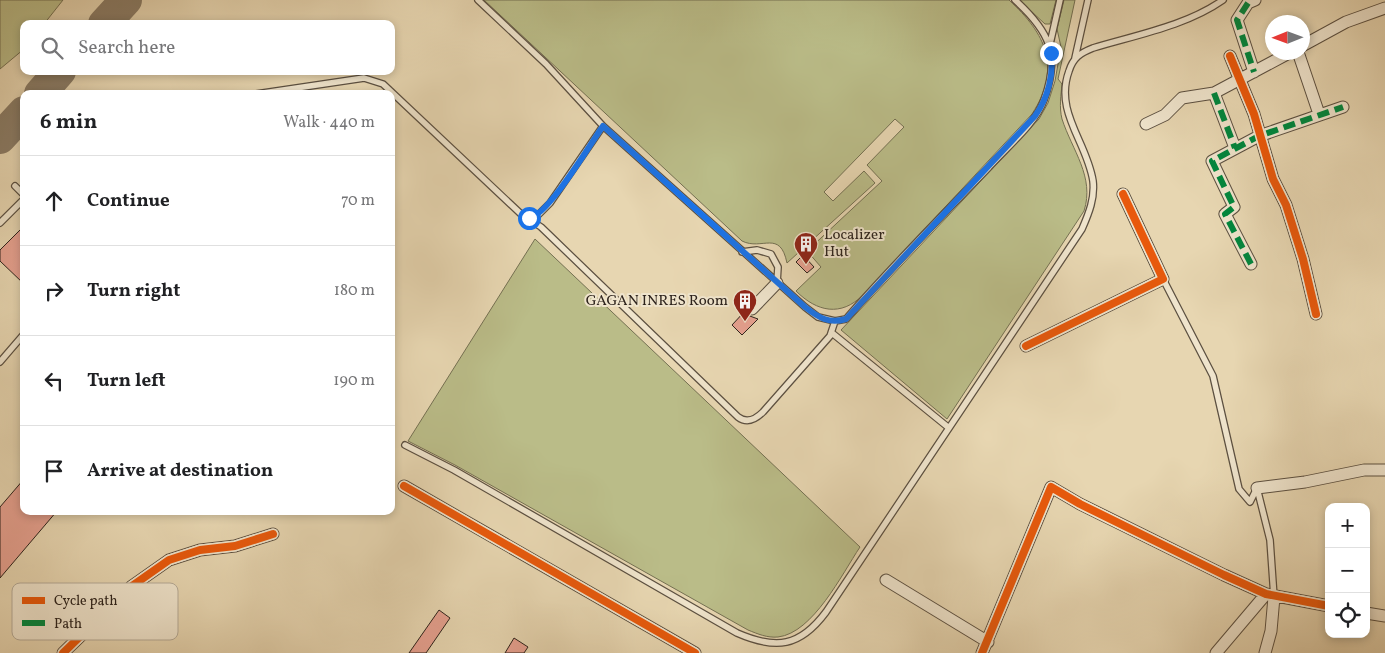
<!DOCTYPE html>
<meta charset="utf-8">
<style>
body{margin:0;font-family:Vollkorn,serif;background:#f6f6f6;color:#202124}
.controls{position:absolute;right:15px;bottom:15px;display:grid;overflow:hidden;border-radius:10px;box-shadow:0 2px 8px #0003}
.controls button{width:45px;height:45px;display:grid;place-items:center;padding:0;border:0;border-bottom:1px solid #e0e0e0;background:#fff;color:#202124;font:25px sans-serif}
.compass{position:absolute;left:1265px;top:15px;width:45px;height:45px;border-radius:50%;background:#fff;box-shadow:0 2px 8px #0003;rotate:269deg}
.stop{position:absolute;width:15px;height:15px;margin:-11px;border:4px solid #1a73e8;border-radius:50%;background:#fff}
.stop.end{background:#1a73e8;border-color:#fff;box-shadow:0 1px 5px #0008}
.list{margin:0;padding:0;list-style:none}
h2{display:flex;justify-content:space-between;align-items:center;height:65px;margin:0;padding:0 20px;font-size:21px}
h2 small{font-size:16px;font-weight:400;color:#757577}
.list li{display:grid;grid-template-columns:32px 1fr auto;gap:15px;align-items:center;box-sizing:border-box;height:90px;padding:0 20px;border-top:1px solid #e0e0e0}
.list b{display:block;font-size:19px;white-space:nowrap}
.list em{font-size:16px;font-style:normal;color:#757577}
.icon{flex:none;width:28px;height:28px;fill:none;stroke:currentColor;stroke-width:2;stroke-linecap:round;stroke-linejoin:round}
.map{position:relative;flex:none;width:1385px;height:653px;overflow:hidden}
.search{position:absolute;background:#fff;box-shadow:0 2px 8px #0003;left:20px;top:20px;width:375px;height:55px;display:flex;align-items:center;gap:12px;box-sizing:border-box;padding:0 18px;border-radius:10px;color:#757577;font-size:19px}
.panel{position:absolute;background:#fff;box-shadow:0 2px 8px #0003;left:20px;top:90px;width:375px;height:425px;border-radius:10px}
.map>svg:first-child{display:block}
</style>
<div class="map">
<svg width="1385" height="653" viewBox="0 0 1385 653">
<rect width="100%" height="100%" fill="#e7d6b1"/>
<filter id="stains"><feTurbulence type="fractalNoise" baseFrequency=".004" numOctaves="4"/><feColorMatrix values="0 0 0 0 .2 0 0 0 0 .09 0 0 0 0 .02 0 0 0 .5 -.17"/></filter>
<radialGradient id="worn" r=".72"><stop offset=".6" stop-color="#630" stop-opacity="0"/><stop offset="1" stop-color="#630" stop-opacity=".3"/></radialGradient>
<path fill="#babc88" stroke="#747052" d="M0 0H63L44 24H24V49L0 69Z
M484 0H1009C1046 34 1062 67 1032 114L863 295C841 317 817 312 796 291L821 267 807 251 882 181 867 165 904 127 895 119 824 192 833 201 864 171 875 183 787 263C780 229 762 251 742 241Z
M1019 0H1056L1050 24H1045Z
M1064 0H1075L1058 79 1062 84C1061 95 1059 107 1062 119 1072 150 1095 177 1084 211L947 419 841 330 1039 119 1048 103 1055 81 1061 47 1057 29Z
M535 239 860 547C842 574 813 633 778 637 767 638 758 634 748 630L455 465 408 441Z"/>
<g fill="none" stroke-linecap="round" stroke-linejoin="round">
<path stroke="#8a7c66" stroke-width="32" d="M104 24 126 0
M40 94 60 71
M0 138 24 112"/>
</g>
<path fill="#e6a190" stroke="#2d231c" d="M24 226V284L0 261V250Z
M803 255 814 267 807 273 796 262Z
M745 311 747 315 758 319 742 335 732 325Z
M24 479V511H57L0 578V507Z
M439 610 450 618 426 653H409Z
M514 638 528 647 524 653H505Z"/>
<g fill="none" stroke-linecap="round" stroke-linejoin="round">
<g stroke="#5c5041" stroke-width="8">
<path id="lane" d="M478 0 546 64 603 126 550 203 537 216 528 217
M1050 44 1060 0
M1075 58 1088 0
M256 94 364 78 383 84 521 214 541 227 738 417C747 424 756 419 763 412L830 336 835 321 846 319C892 266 941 217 989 167 1006 148 1036 123 1044 100 1061 54 1049 31 1015 0
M603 126 805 307 818 317 835 321
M15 186 24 195
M0 223 24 199
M742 252 757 250 771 254 778 267 777 283
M1163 279 1213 376 1239 489 1250 502 1257 488 1270 540 1274 597
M832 333 949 428
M0 362 24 334
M405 445 454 470 737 633C776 650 800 647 826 612L1082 229C1089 213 1095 198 1093 181 1087 142 1054 112 1069 71 1073 58 1080 53 1093 48 1136 35 1186 26 1223 0"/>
</g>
<g stroke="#5c5041" stroke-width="13">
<path id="street" d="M1302 46 1346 22 1385 8
M1298 52 1319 114
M1230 56 1254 114 1273 179 1286 205 1303 259 1316 314
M1254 72 1237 20 1248 3 1255 0
M1214 93 1235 148
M1146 124 1165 115 1182 98 1214 93 1291 52
M1251 264 1225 214 1234 207 1212 161 1259 136 1343 107
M752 309 777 283
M1026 346 1163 279 1123 194
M404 486 695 653
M1257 488 1305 482 1364 470H1385
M886 580 988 642
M1366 613 1385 616
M63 653 132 586 169 560 200 550 235 546 273 534
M982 653 1051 487 1080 504 1224 575 1266 594 1329 606
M1216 653 1266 594
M1265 653 1271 631 1274 597"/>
</g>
<use href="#lane" stroke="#efe4cc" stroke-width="5.5"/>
<use href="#street" stroke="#efe4cc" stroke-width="11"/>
<path stroke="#00873e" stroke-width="6" stroke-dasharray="12 6" stroke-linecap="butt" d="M1248 3 1237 20 1254 72
M1214 93 1235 148
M1251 264 1225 214 1234 207 1212 161 1259 136 1343 107"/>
<g stroke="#efe4cc" stroke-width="11">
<path id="cycleway" d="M1230 56 1254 114 1273 179 1286 205 1303 259 1316 314
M1026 346 1163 279 1123 194
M404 486 695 653
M63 653 132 586 169 560 200 550 235 546 273 534
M982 653 1051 487 1080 504 1224 575 1266 594 1329 606"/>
</g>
<use href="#cycleway" stroke="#e8590c" stroke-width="8"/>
</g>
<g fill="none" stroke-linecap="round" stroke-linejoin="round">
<path stroke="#1a73e8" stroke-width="6" d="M529 218C547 217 591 143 603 126L805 307C819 318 829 324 846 319L1035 116C1048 98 1054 74 1051 53"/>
</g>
<defs>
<g id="building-pin" transform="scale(1.25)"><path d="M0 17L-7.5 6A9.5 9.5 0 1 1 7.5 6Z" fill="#8f2418" stroke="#efe4cc"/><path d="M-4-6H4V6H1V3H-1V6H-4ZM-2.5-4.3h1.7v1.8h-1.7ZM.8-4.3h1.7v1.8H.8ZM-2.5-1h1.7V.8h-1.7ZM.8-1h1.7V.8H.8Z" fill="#fff"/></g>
</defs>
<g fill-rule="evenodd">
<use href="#building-pin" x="806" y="244"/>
<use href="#building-pin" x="745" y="301"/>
</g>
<g text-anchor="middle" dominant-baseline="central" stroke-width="4" stroke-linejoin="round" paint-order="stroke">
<g font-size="15" fill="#2d231c" stroke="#efe4cc" text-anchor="start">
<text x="824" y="235">Localizer<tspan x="824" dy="17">Hut</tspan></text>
<text x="728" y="301" text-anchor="end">GAGAN INRES Room</text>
</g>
</g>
<rect x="12" y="583" width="166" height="57" rx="8" fill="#efe4cc" stroke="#b5aa97" stroke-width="1"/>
<rect x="22" y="597" width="23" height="7" fill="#e8590c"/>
<rect x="22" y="620" width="23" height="6" fill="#00873e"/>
<g font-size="14" fill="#2d231c">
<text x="54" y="605">Cycle path</text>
<text x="54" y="628">Path</text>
</g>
<rect width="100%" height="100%" filter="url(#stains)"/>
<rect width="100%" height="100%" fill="url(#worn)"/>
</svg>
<div class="controls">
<button>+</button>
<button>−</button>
<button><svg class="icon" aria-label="locate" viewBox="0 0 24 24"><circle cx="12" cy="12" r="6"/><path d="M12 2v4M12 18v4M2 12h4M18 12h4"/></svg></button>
</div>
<svg class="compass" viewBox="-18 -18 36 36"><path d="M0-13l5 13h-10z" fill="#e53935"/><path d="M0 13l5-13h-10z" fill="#757577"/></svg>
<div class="stop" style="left:529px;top:218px"></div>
<div class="stop end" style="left:1051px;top:53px"></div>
<div class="search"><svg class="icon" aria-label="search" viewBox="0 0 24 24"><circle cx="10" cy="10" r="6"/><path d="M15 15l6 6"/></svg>Search here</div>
<section class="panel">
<h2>6 min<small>Walk · 440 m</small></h2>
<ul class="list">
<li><svg class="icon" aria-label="ahead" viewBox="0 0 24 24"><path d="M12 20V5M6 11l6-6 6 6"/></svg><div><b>Continue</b></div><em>70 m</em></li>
<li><svg class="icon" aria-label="right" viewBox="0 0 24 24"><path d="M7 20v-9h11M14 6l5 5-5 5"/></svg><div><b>Turn right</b></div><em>180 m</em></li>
<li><svg class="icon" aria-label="left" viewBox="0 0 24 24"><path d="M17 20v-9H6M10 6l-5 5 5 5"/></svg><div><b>Turn left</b></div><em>190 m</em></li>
<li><svg class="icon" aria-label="arrive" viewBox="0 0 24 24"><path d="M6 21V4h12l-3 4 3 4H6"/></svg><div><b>Arrive at destination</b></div></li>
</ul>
</section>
</div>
